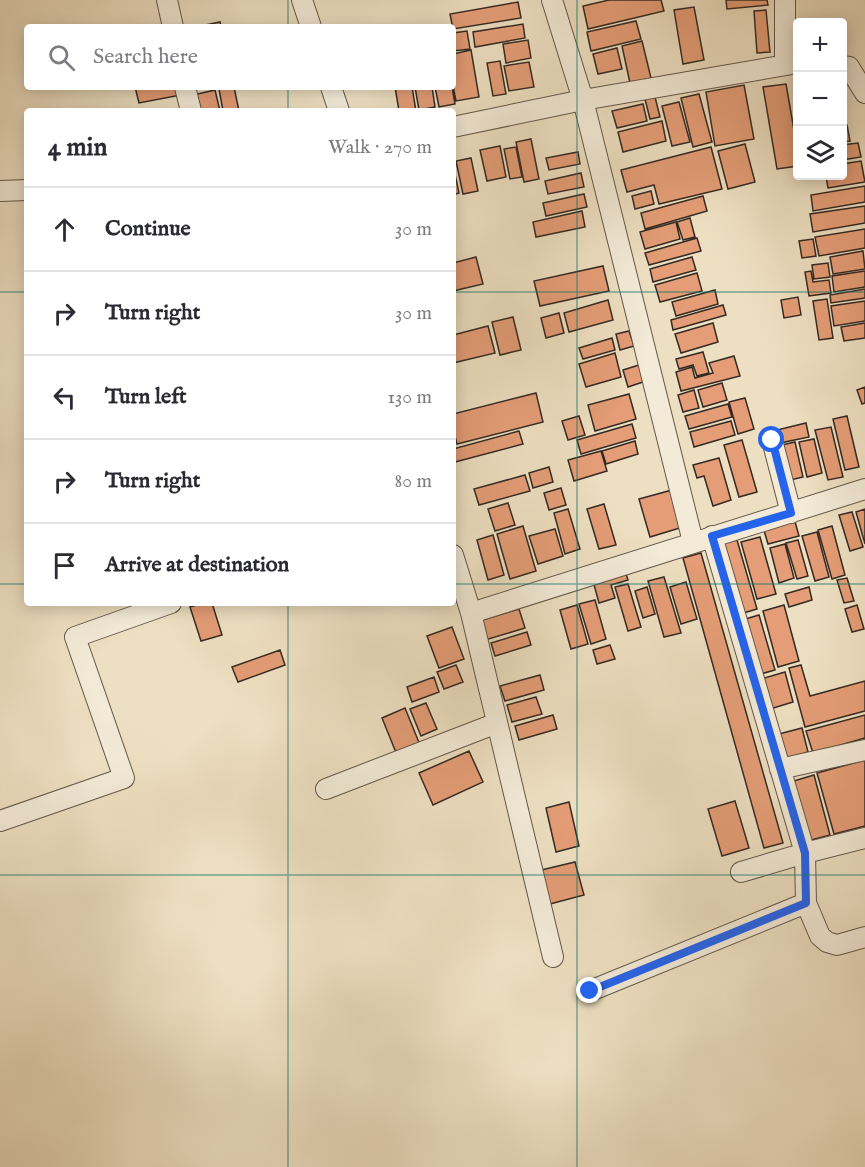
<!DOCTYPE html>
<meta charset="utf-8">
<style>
body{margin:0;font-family:"IM FELL English",serif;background:#f7f7f7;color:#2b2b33}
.controls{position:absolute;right:18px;top:18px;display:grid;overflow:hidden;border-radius:6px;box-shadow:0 3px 15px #0003}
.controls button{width:54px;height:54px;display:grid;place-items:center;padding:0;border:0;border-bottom:2px solid #e1e1e2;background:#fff;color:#2b2b33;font:30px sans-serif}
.stop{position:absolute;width:18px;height:18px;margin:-14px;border:4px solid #2563eb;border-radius:50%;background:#fff}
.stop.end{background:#2563eb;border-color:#fff;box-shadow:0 2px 6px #0008}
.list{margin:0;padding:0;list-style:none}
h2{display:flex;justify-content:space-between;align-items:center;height:78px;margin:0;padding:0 24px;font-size:26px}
h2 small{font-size:20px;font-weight:400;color:#7c7c81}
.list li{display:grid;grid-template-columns:39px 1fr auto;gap:18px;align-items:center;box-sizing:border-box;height:84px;padding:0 24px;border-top:2px solid #e1e1e2}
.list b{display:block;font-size:22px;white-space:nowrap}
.list em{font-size:20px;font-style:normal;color:#7c7c81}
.icon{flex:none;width:33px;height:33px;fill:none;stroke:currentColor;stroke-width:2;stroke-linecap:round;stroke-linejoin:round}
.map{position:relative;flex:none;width:865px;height:1167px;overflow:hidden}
.search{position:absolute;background:#fff;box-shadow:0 3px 15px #0003;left:24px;top:24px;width:432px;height:66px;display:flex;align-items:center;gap:15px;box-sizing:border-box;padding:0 21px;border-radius:6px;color:#7c7c81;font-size:22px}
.panel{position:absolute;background:#fff;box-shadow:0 3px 15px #0003;left:24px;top:108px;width:432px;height:498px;border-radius:6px}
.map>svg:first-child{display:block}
</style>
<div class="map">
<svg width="865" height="1167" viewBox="0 0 865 1167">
<rect width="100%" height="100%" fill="#eddfc1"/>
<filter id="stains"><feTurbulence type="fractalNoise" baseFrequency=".00333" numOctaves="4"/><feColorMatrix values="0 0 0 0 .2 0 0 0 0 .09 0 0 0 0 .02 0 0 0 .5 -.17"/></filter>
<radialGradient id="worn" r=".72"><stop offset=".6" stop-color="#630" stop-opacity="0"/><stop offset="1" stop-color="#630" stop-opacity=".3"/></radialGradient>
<path fill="#e49d76" stroke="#352a23" stroke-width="1.5" d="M609 0H661L664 11 588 29 583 6Z
M726 0H767L768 5 727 9Z
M518 2 521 18 453 29 450 14Z
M694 7 704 60 683 64 674 10Z
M766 10 770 52 757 53 754 11Z
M636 21 641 39 591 51 587 32Z
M220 22 221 27H196Z
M523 24 525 38 475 47 473 32Z
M467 31 470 49 453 51V33Z
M528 40 531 58 506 63 503 44Z
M642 41 651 78 630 83 622 46Z
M617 48 622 69 598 74 593 54Z
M471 50 479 97 456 101 453 86V54Z
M500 61 506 94 493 96 487 63Z
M529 62 534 87 509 91 504 66Z
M786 84 798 153V166L777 169 763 87Z
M744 85 754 139 715 146 706 92Z
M135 87H179L181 95 139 103Z
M228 87H234L239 111H223L219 89Z
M395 87H412L416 111H399Z
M415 87H432L435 107 419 110Z
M435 87H452L455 104 439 107Z
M215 90 220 111H196L193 95Z
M699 94 712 142 693 147 681 98Z
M655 97 660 117 650 119 645 99Z
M679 102 690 142 672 146 662 106Z
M643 104 647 121 617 128 612 111Z
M662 121 666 141 623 152 618 132Z
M842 125H847L850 141 842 142Z
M531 139 539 179 524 182 516 142Z
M858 143 861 157 842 160V145Z
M745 144 755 182 728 189 718 151Z
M500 146 506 177 487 181 480 150Z
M516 147 522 177 510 179 504 149Z
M711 147 722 189 659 204 654 185 627 192 621 170Z
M578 152 580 164 549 170 546 158Z
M471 158 478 191 463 194 456 161Z
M861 161 865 182 828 188 826 176H842V164Z
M453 165 459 193 453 195Z
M581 173 584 187 548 194 545 181Z
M865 186V202L813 211 811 195Z
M651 191 654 204 635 209 632 196Z
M584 194 587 207 546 216 543 203Z
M703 196 707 211 645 229 641 213Z
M865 206V223L813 232 810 214Z
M582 211 585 227 536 237 533 222Z
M690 218 695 237 683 240 677 222Z
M676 222 680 239 645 249 640 232Z
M865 229V248L819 256 815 237Z
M697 238 701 251 649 265 645 253Z
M813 239 816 256 802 258 799 241Z
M863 251 865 269 833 274 830 257Z
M476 257 483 284 453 291V263Z
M692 257 696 270 653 282 650 269Z
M828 263 830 277 814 279 812 265Z
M603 266 609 291 540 306 534 281Z
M811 271 813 282 829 280 831 293 809 296 805 272Z
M865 271V287L834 292 832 276Z
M697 273 702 291 660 302 655 285Z
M865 289V298L831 303 830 295Z
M715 290 718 304 676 316 672 302Z
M798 297 801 315 784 318 781 300Z
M827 299 833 338 819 340 813 301Z
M608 300 613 320 569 332 564 313Z
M865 301V321L834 326 831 306Z
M723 305 726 315 673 330 671 320Z
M559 313 564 333 546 338 541 318Z
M513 317 521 350 500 355 492 322Z
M713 323 718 342 681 353 675 334Z
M865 323V338L844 341 841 327Z
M488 326 495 353 453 363V335Z
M629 331 634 346 620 350 616 334Z
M612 338 615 350 583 359 579 348Z
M703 352 709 373 697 376 693 365 679 369 676 359Z
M615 353 621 377 586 387 579 364Z
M734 356 740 376 681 391 676 372 692 367 695 378 713 373 709 363Z
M642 364 646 381 628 387 623 370Z
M722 383 727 400 703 407 698 390Z
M865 387V403L862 404 857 390Z
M694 390 699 408 683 412 678 395Z
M536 393 543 422 457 444 453 428V414Z
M629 394 636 419 595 431 588 405Z
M745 398 754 429 738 434 729 402Z
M728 404 732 417 689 429 685 416Z
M579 416 585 435 568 440 562 421Z
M847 416 859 467 845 470 833 419Z
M731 421 735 435 694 447 690 432Z
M806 423 809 437 780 443 777 430Z
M632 424 636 438 581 454 577 440Z
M831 427 843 477 828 480 815 430Z
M519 431 523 444 455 462 453 449Z
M814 439 822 473 807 477 799 442Z
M742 440 757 492 739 497 724 445Z
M635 441 638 454 606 464 602 451Z
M795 442 803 477 790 480 782 445Z
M601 451 607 471 574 481 568 460Z
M719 458 731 500 713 506 704 476 697 478 693 465Z
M549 467 553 482 533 488 529 473Z
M525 475 530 491 479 505 474 489Z
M561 488 566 505 549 510 544 493Z
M672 490 683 527 650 537 639 499Z
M508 503 515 525 495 531 488 509Z
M604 504 616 545 599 549 587 509Z
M568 509 580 549 565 554 554 513Z
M865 509V544L856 512Z
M852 512 863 547 850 551 839 515Z
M794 518 799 536 768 544 763 527Z
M523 526 536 571 510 579 497 534Z
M832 526 845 575 832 579 818 530Z
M555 529 563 556 538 564 529 536Z
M817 532 829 577 815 581 802 536Z
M493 535 504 575 488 580 477 540Z
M760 537 776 594 757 599 741 542Z
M737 540 757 609 740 614 721 544Z
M798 540 808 576 797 579 786 543Z
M785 544 794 578 779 583 770 548Z
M701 553 783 843 764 848 683 558Z
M625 571 628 580 611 585 615 598 599 603 593 581Z
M664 577 681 633 664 637 648 581Z
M847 578 854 601 844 603 837 580Z
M686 582 697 619 681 624 670 587Z
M628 584 641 627 628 631 615 587Z
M647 587 655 614 643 618 635 591Z
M809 587 812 600 789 607 785 594Z
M595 600 606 639 591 644 579 604Z
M203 603H212L222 635 201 641 190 607Z
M577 605 588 644 571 649 560 610Z
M784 605 799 661 778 667 763 611Z
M857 605 864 629 852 632 845 609Z
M519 609 525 628 485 640 479 621Z
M759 615 775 670 757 675 742 620Z
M452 627 464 659 439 668 427 636Z
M527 632 531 645 495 656 491 643Z
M610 645 615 659 597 664 593 650Z
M280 650 285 665 238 682 232 667Z
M456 665 463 682 444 689 437 672Z
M801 665 810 696 865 681V711L805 727 789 668Z
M785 672 793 702 770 709 761 679Z
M540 675 544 690 505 701 500 686Z
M434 677 439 692 412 702 407 687Z
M536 697 542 714 512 722 507 705Z
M426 703 437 729 421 736 410 709Z
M405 708 420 745 397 755 382 718Z
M553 715 557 729 519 740 515 726Z
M865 715V738L813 753 806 731Z
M802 728 808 752 782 760 775 735Z
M469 751 483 782 433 805 419 773Z
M865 760V826L834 834 817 773Z
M814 775 830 835 804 842 787 783Z
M735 801 749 848 722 856 708 809Z
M569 802 579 846 556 852 546 808Z
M575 862 584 895 546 905 537 871Z"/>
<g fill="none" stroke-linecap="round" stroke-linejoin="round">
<g stroke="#63574a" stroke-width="22">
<path id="street" d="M167 0 173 27
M302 0 311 27
M552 0 583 100 693 542
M785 64V0
M842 66 849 67 865 93
M185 87 191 111
M331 87 339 111
M453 127 583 100 798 63
M0 191 27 190
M772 440 791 513
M712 536 805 853 806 903 820 936 827 942 837 945 865 937
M453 555 471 613 553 957
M471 613 865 489
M780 769 865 750
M326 789 497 723
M0 821 124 778 75 637 171 603
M741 872 805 853 865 838
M590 991 806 903"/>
</g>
<use href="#street" stroke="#f3ead7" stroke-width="20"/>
</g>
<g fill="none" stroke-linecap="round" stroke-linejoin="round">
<path stroke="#2563eb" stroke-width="8" d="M590 991 806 903 805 853 712 536 791 513 772 440"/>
</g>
<path fill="none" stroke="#0f766e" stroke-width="1.5" stroke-opacity="0.55" d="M288 0V27M577 0V1167M288 87V111M0 292H27M453 292H865M0 584H27M453 584H865M288 603V1167M0 875H865"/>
<rect width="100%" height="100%" filter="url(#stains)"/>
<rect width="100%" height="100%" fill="url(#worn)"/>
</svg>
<div class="controls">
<button>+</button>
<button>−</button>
<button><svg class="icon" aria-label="layers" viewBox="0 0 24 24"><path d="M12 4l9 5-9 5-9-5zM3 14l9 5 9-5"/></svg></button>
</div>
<div class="stop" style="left:772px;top:440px"></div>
<div class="stop end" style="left:590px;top:991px"></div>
<div class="search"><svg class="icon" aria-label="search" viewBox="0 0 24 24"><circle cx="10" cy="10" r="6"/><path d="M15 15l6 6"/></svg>Search here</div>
<section class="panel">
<h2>4 min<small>Walk · 270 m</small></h2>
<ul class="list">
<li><svg class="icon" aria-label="ahead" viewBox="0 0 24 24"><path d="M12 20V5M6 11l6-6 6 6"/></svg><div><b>Continue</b></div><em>30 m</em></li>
<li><svg class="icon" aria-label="right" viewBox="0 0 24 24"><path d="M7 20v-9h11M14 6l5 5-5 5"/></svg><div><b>Turn right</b></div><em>30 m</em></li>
<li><svg class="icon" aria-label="left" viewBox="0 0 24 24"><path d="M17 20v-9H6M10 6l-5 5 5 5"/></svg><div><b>Turn left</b></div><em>130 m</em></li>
<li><svg class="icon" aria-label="right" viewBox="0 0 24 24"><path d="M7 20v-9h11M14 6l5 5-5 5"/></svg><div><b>Turn right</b></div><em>80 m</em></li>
<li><svg class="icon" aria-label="arrive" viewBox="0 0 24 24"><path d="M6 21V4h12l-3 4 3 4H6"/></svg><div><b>Arrive at destination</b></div></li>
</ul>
</section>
</div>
